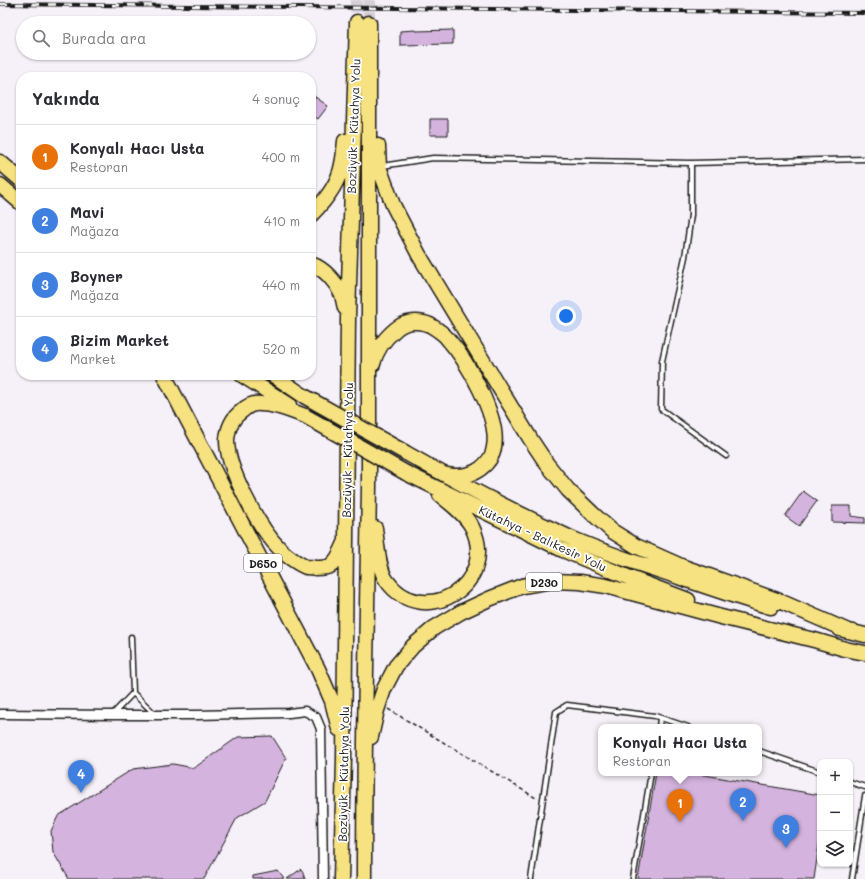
<!DOCTYPE html>
<html lang="tr">
<meta charset="utf-8">
<style>
body{margin:0;font-family:Mali,sans-serif;background:#f7f7f7;color:#2b2b33}
.controls{position:absolute;right:12px;bottom:12px;display:grid;overflow:hidden;border-radius:8px;box-shadow:0 1px 3px #0004}
.controls button{width:36px;height:36px;display:grid;place-items:center;padding:0;border:0;border-bottom:1px solid #e1e1e2;background:#fff;color:#2b2b33;font:20px sans-serif}
.you{position:absolute;left:566px;top:316px;width:14px;height:14px;margin:-10px;border:3px solid #fff;border-radius:50%;background:#1a73e8;box-shadow:0 0 0 6px #1a73e833}
.badge{display:grid;place-items:center;width:26px;height:26px;border-radius:50%;background:#db2777;color:#fff;font-size:13px;font-weight:700}
.pin{position:absolute;translate:-50% -33px;filter:drop-shadow(0 1px 2px #0008)}
.pin::after{content:'';position:absolute;top:21px;width:14px;height:12px;background:inherit;clip-path:polygon(0 0,100% 0,50% 100%)}
.popup{position:absolute;left:598px;top:724px;width:164px;height:52px;box-sizing:border-box;display:grid;place-content:center;border-radius:8px;background:#fff;filter:drop-shadow(0 1px 3px #0005);font-size:13px;white-space:nowrap;color:#7c7c81}
.popup b{font-size:15px;color:#2b2b33}
.popup::after{content:'';position:absolute;left:50%;top:100%;margin-left:-8px;border:8px solid transparent;border-top-color:#fff}
.list{margin:0;padding:0;list-style:none}
h2{display:flex;justify-content:space-between;align-items:center;height:52px;margin:0;padding:0 16px;font-size:17px}
h2 small{font-size:13px;font-weight:400;color:#7c7c81}
.list li{display:grid;grid-template-columns:26px 1fr auto;gap:12px;align-items:center;box-sizing:border-box;height:64px;padding:0 16px;border-top:1px solid #e1e1e2}
.list b{display:block;font-size:15px;white-space:nowrap}
.list p{margin:0;font-size:13px;white-space:nowrap;color:#7c7c81}
.list em{font-size:13px;font-style:normal;color:#7c7c81}
.icon{flex:none;width:22px;height:22px;fill:none;stroke:currentColor;stroke-width:2;stroke-linecap:round;stroke-linejoin:round}
.map{position:relative;flex:none;width:865px;height:879px;overflow:hidden}
.search{position:absolute;background:#fff;box-shadow:0 1px 3px #0004;left:16px;top:16px;width:300px;height:44px;display:flex;align-items:center;gap:10px;box-sizing:border-box;padding:0 14px;border-radius:22px;color:#7c7c81;font-size:15px}
.panel{position:absolute;background:#fff;box-shadow:0 1px 3px #0004;left:16px;top:72px;width:300px;height:308px;border-radius:16px}
.map>svg:first-child{display:block}
</style>
<div class="map">
<svg width="865" height="879" viewBox="0 0 865 879">
<rect width="100%" height="100%" fill="#f6f0f8"/>
<filter id="ink" filterUnits="userSpaceOnUse"><feTurbulence type="fractalNoise" baseFrequency=".025" numOctaves="2"/><feDisplacementMap in="SourceGraphic" scale="8" xChannelSelector="R" yChannelSelector="G"/><feConvolveMatrix kernelMatrix="1 2 1 2 8 2 1 2 1" color-interpolation-filters="sRGB"/></filter>
<g filter="url(#ink)">
<path fill="#d4b3de" stroke="#1c1c1c" d="M416 30V31L453 30V44L400 45V31Z
M311 94 328 106 318 119 311 114Z
M430 119H448V135H430Z
M803 491 817 501 799 526 785 516Z
M832 506H851V516L865 518V523L832 522Z
M272 736 286 758 265 801 237 818 204 879H69L53 852 51 831 58 816 133 769 173 764 194 768 238 737Z
M656 773H693L820 795V838L814 879H638Z
M301 869 303 872 305 879H287Z
M278 871 284 879H253V876Z"/>
<g fill="none" stroke-linecap="round" stroke-linejoin="round">
<path stroke="#d5d0d7" stroke-width="12" stroke-dasharray="12 6" stroke-linecap="butt" d="M356 0 357 22
M369 23V0"/>
<g stroke="#1c1c1c" stroke-width="7">
<path id="service" d="M691 163V215L685 257 662 361 661 409 726 456
M382 166 433 158 691 163 865 159
M131 637 133 693 155 714
M113 714 133 693
M659 727 660 718
M759 751 820 772
M850 782 865 787
M531 879 556 712 567 705 655 716 688 727
M633 879 651 773
M852 879 865 796"/>
</g>
<g stroke="#1c1c1c" stroke-width="11">
<path id="minor" d="M0 714 112 715H197L289 713 305 711 316 717 321 729 323 879"/>
</g>
<g stroke="#1c1c1c" stroke-width="17">
<path id="trunk" d="M378 146 379 167 393 205 419 255 531 440 547 464 568 490 593 514 612 531 636 546 681 566 777 600 848 631
M0 162 21 180
M0 185 21 203
M311 215C325 201 339 183 342 164 344 156 344 149 345 141
M311 264C325 269 336 282 342 295 343 299 344 304 345 308
M373 364C376 349 384 339 396 329 405 321 419 320 430 325 435 328 443 333 447 338 466 359 500 417 494 447 493 457 488 463 480 469 470 476 458 477 448 475
M164 375 318 669 332 701 339 729
M242 375 289 405
M273 375 304 396
M305 416C291 411 276 404 261 404 254 403 247 406 242 411 233 417 228 428 227 439 226 467 259 528 279 548 284 554 298 564 306 567 309 567 312 567 315 568 320 568 326 568 330 566 337 562 342 550 345 543
M406 453C460 484 516 513 573 539 604 552 636 563 667 573 702 585 736 597 771 607
M406 473 563 550 630 578 688 600
M375 528C377 543 378 569 387 581 423 631 500 584 472 527 465 514 451 504 440 495
M840 629 865 635
M811 639 845 649 865 653
M371 737 377 710 384 689 396 666 413 646 434 628 461 612 489 599 522 586 552 581 580 582 606 586 721 617 818 641
M341 879 344 759 348 318 357 22
M364 879C364 748 367 618 369 487 370 333 369 178 369 23"/>
</g>
<path stroke="#1c1c1c" stroke-width="1.5" stroke-dasharray="4 3" stroke-linecap="butt" d="M388 709 536 798"/>
<use href="#service" stroke="#fff" stroke-width="4"/>
<use href="#minor" stroke="#fff" stroke-width="8"/>
<use href="#trunk" stroke="#f7e281" stroke-width="14"/>
<g stroke="#1c1c1c" stroke-width="4">
<path id="rail" d="M0 4 865 13"/>
</g>
<use href="#rail" stroke="#fff" stroke-width="2.5" stroke-dasharray="8" stroke-linecap="butt"/>
<g stroke="#1c1c1c" stroke-width="17" stroke-linecap="butt">
<path id="trunk-bridge" d="M304 396 406 453
M305 416 406 473"/>
</g>
<use href="#trunk-bridge" stroke="#f7e281" stroke-width="14"/>
</g>
</g>
<g text-anchor="middle" dominant-baseline="central" stroke-width="3.5" stroke-linejoin="round" paint-order="stroke">
<g fill="#fff" stroke="#606060" stroke-width="1">
<rect x="244" y="554" width="38" height="18" rx="3"/>
<rect x="526" y="573" width="36" height="18" rx="3"/>
</g>
<g font-size="11" font-weight="bold" fill="#1c1c1c">
<text x="263" y="563">D650</text>
<text x="544" y="582">D230</text>
</g>
<g font-size="12" fill="#1c1c1c" stroke="#fff">
<text transform="translate(353 126) rotate(-88)">Bozüyük - Kütahya Yolu</text>
<text transform="translate(347 450) rotate(-89)">Bozüyük - Kütahya Yolu</text>
<text transform="translate(543 538) rotate(25)">Kütahya - Balıkesir Yolu</text>
<text transform="translate(343 774) rotate(-89)">Bozüyük - Kütahya Yolu</text>
</g>
</g>
</svg>
<div class="controls">
<button>+</button>
<button>−</button>
<button><svg class="icon" aria-label="layers" viewBox="0 0 24 24"><path d="M12 4l9 5-9 5-9-5zM3 14l9 5 9-5"/></svg></button>
</div>
<div class="you"></div>
<div class="pin badge" style="left:680px;top:822px;background:#e8710a">1</div>
<div class="popup"><b>Konyalı Hacı Usta</b>Restoran</div>
<div class="pin badge" style="left:743px;top:821px;background:#3f7fe0">2</div>
<div class="pin badge" style="left:786px;top:848px;background:#3f7fe0">3</div>
<div class="pin badge" style="left:81px;top:793px;background:#3f7fe0">4</div>
<div class="search"><svg class="icon" aria-label="search" viewBox="0 0 24 24"><circle cx="10" cy="10" r="6"/><path d="M15 15l6 6"/></svg>Burada ara</div>
<section class="panel">
<h2>Yakında<small>4 sonuç</small></h2>
<ul class="list">
<li><span class="badge" style="background:#e8710a">1</span><div><b>Konyalı Hacı Usta</b><p>Restoran</p></div><em>400 m</em></li>
<li><span class="badge" style="background:#3f7fe0">2</span><div><b>Mavi</b><p>Mağaza</p></div><em>410 m</em></li>
<li><span class="badge" style="background:#3f7fe0">3</span><div><b>Boyner</b><p>Mağaza</p></div><em>440 m</em></li>
<li><span class="badge" style="background:#3f7fe0">4</span><div><b>Bizim Market</b><p>Market</p></div><em>520 m</em></li>
</ul>
</section>
</div>
